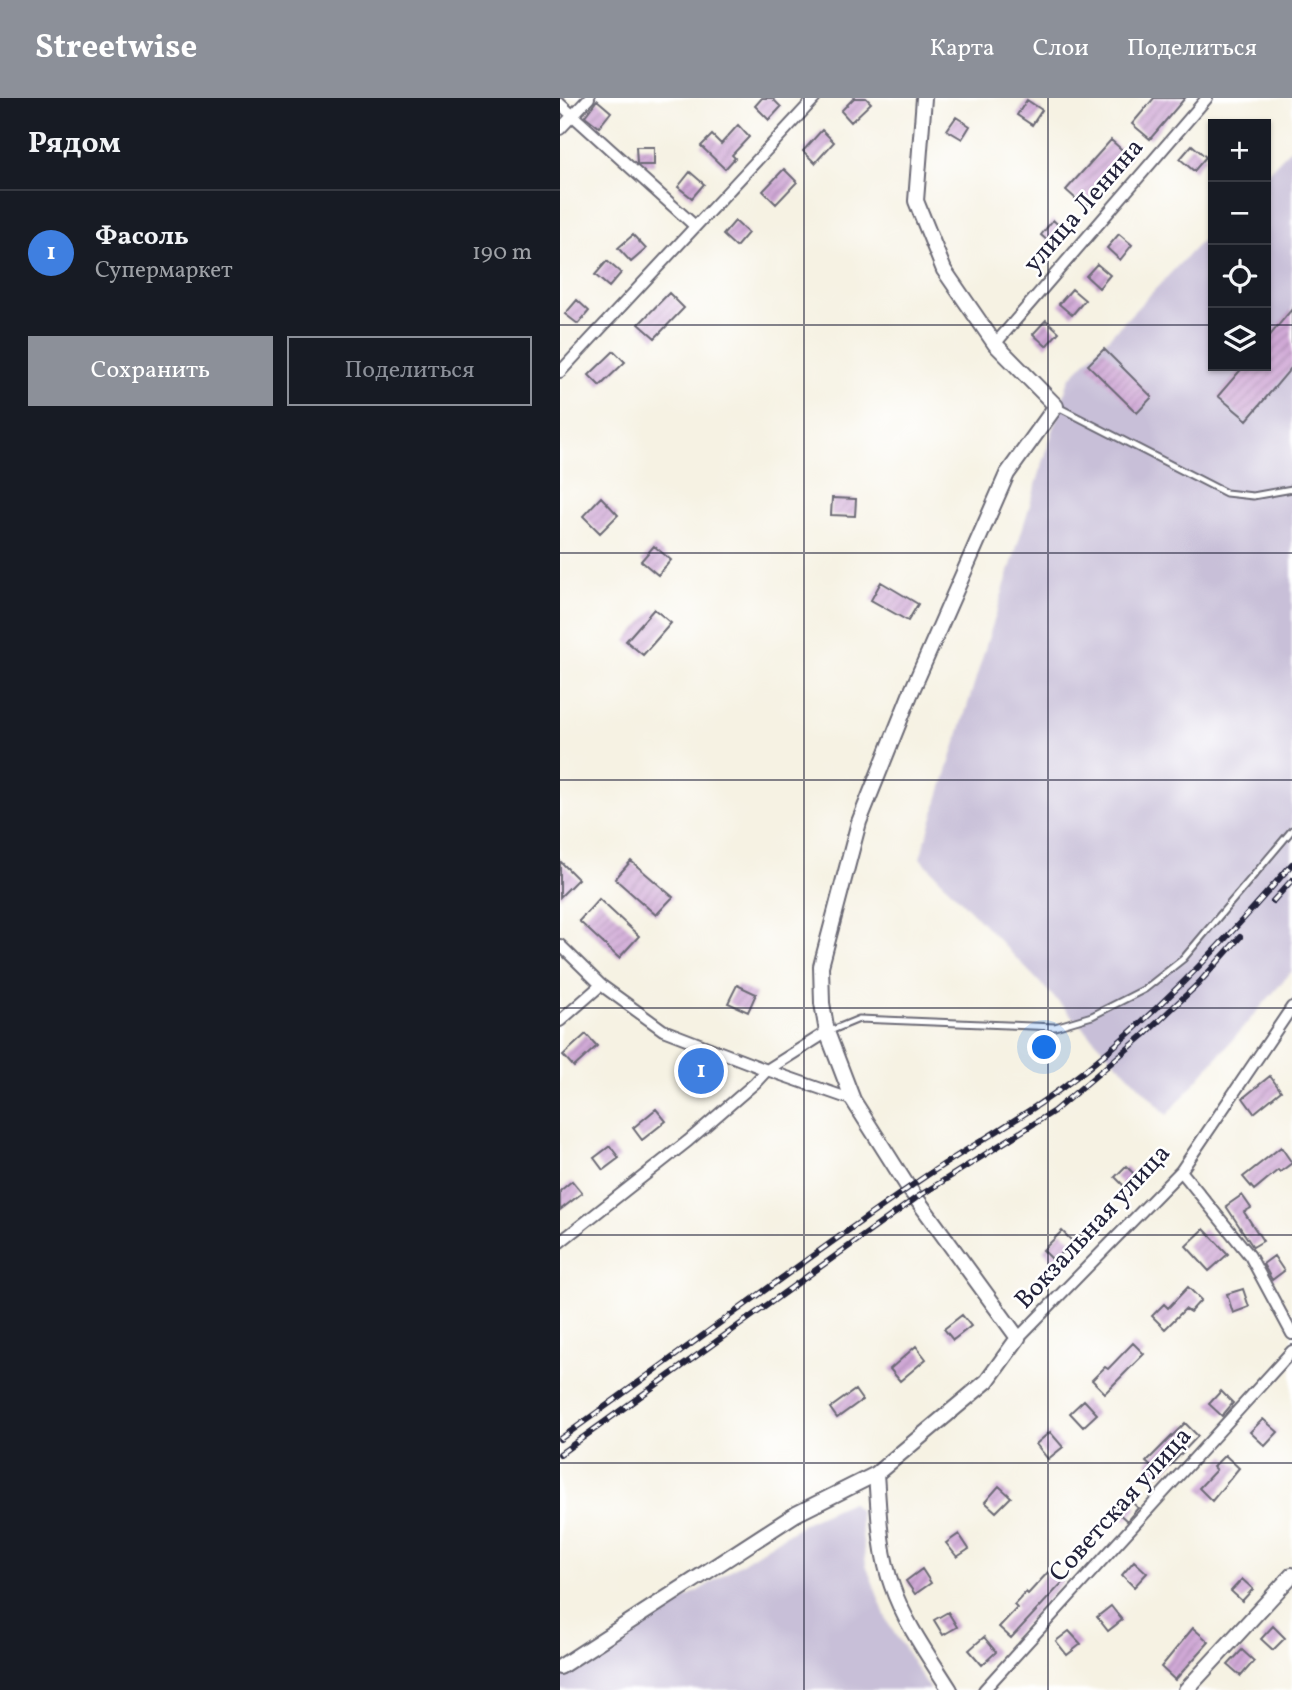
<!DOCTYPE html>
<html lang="ru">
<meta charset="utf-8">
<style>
body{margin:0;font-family:Vollkorn,serif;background:#242831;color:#f1f3f6}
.controls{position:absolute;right:21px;top:21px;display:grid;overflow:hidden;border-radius:0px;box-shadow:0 2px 5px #0004}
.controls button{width:63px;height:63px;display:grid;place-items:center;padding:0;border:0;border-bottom:2px solid #363941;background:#171b24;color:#f1f3f6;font:35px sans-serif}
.you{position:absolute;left:485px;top:950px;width:24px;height:24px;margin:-18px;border:5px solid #fff;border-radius:50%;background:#1a73e8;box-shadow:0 0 0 10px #1a73e833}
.badge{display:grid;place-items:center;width:46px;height:46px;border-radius:50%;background:#8c9099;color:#fff;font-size:23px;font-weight:700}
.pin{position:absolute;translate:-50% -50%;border:4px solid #fff;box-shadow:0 2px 7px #0006}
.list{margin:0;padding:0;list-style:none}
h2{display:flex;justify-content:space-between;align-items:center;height:91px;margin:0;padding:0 28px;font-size:30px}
h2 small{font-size:23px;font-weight:400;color:#9ea1a6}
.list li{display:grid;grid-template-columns:46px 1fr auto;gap:21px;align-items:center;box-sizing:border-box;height:126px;padding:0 28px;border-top:2px solid #363941}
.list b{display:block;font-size:26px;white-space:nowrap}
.list p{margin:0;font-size:23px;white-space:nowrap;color:#9ea1a6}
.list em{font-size:23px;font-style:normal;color:#9ea1a6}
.actions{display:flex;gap:14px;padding:21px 28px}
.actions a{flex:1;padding:16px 0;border:2px solid #8c9099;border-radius:0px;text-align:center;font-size:24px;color:#8c9099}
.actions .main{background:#8c9099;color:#fff}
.icon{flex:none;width:38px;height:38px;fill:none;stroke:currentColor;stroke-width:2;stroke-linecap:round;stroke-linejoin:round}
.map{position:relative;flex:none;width:732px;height:1592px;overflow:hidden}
header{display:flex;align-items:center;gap:42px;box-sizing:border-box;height:98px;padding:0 35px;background:#8c9099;color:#fff}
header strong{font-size:33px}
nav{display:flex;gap:38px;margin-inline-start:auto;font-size:24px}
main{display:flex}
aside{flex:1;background:#171b24}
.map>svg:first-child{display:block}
</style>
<header>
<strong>Streetwise</strong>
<nav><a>Карта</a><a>Слои</a><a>Поделиться</a></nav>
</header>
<main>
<aside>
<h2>Рядом<small></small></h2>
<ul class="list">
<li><span class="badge" style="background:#3f7fe0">1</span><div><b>Фасоль</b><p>Супермаркет</p></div><em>190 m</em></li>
</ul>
<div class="actions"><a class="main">Сохранить</a><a>Поделиться</a></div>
</aside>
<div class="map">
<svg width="732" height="1592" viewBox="0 0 732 1592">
<defs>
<pattern id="building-hatch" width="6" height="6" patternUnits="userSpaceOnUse" patternTransform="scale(1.75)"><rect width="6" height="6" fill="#d0a9d6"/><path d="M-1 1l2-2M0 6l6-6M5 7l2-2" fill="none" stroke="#b291b9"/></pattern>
</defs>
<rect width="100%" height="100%" fill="#fff"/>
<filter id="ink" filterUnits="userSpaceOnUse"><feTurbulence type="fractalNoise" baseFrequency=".0143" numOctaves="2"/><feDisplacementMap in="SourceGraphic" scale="14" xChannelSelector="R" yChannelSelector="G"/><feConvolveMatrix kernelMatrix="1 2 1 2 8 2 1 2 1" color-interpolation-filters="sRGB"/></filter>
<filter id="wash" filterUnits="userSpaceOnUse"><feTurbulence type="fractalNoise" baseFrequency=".00686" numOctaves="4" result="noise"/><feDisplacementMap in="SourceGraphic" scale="28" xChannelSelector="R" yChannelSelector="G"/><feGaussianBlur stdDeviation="1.57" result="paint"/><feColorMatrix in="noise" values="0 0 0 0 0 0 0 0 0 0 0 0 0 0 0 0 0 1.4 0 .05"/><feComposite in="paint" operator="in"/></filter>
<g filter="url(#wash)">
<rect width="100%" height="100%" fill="#f6f2e3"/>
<path fill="#c8bfd8" d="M732 49V873L607 1017 360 760 509 281 653 131V268H706V76Z
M291 1404 299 1412 306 1467 328 1525 370 1592H0V1581L246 1424Z"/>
<g id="blocks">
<path fill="url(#building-hatch)" d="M202 0H212L221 9 209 22 195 8Z
M294 0H306L311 5 291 24 281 13Z
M594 0H625L590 41 572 26Z
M37 2 51 14 39 29 25 18Z
M467 2 482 12 472 27 457 17Z
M396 19 410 28 402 41 387 32Z
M178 27 189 39 172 57 175 60 165 71 141 48 152 37 161 46Z
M262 32 274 44 255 65 243 53Z
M551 42 570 59 525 109 506 92Z
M632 47 646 59 634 73 620 61Z
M76 49H94V67H79L77 65Z
M224 71 237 84 216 106 203 93Z
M130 74 144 86 132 100 118 89Z
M493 122 507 135 495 149 481 137Z
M175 123 188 135 176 149 163 137Z
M559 136 572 147 560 162 547 150Z
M73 137 86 151 71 164 58 150Z
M47 163 61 175 49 189 35 177Z
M537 166 550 177 539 190 526 178Z
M512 191 525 202 512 217 499 206Z
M109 195 124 210 95 240 79 226Z
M17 202 29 213 18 226 5 216Z
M732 211V269L687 322 658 298 684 268H706V242Z
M486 222 499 234 486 248 473 236Z
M544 251 592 299 577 315 528 267Z
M54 253 65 264 40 288 29 277Z
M41 399 58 417 40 435 23 418Z
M272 400 296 401 295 418 271 417Z
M94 448 111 462 98 477 81 463Z
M321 484 358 506 348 523 311 502Z
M94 511 111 525 83 557 66 543Z
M0 763 18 781 0 799Z
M71 763 113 799 96 817 55 781Z
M39 801 79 838 59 860 19 823Z
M177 887 196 896 188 914 168 905Z
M26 936 37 948 14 969 3 957Z
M128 958 161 975 154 988 121 972Z
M710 978 721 993 694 1015 683 1000Z
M96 1011 106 1023 82 1042 73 1030Z
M50 1048 59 1060 43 1072 34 1060Z
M721 1049 732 1065 720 1074 718 1072 694 1092 683 1079Z
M566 1068 578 1080 567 1091 555 1079Z
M12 1083 22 1095 0 1112V1093Z
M682 1097 691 1110 684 1114 703 1143 693 1149 666 1108Z
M644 1131 668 1156 649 1173 626 1148Z
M502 1133 513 1144 494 1163 483 1152Z
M714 1158 724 1173 712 1182 703 1166Z
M628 1189 641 1202 630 1214 625 1211 605 1231 592 1218 604 1206 608 1210Z
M683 1191 689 1209 673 1215 667 1196Z
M402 1217 411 1228 393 1242 384 1231Z
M573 1245 584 1256 545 1295 532 1282 545 1269 548 1271Z
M356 1248 366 1261 340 1283 330 1271Z
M295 1292 302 1302 277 1320 270 1310Z
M661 1293 673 1305 662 1318 649 1306Z
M524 1302 537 1316 523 1329 510 1315Z
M703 1321 718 1334 705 1348 690 1334Z
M625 1325 638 1338 601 1377 586 1364Z
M490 1334 503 1349 488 1361 476 1346Z
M665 1357 679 1370 652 1403 639 1390 656 1372 653 1369Z
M439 1388 451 1399 436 1414 425 1404Z
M567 1399 578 1410 567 1423 555 1412Z
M399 1436 409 1451 397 1459 386 1445Z
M574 1463 587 1475 574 1489 562 1477Z
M362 1471 371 1485 355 1496 346 1483Z
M490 1472 503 1484 451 1540 439 1529 457 1510 454 1507 466 1494 468 1496Z
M682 1481 693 1491 682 1503 671 1493Z
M551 1508 562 1522 548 1533 537 1519Z
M388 1514 397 1529 383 1537 374 1522Z
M713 1528 725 1540 713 1552 701 1541Z
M633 1530 649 1544 615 1582 601 1569Z
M509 1533 521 1546 507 1557 496 1543Z
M424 1539 436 1554 422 1567 409 1552Z
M682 1552 694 1563 681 1578 668 1567Z"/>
</g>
</g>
<g filter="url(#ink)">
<use href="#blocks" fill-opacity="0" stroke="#6c6b76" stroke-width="2"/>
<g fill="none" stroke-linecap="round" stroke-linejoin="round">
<g stroke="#6c6b76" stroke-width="9">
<path id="lane" d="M496 308 666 395 693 398 732 391
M270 933 299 921 495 929 532 918 585 891 623 861 732 732"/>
</g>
<g stroke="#6c6b76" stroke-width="14">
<path id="street" d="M0 6 135 128
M0 31 29 0
M435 246 647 0
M0 274 255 0
M0 847 41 887 103 932 207 972 293 1002
M0 923 41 887
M621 1073 690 1158 732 1236
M0 1144 128 1043 195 985 207 972 267 934
M458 1240 621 1073 732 909
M424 1592 732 1253"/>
</g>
<g stroke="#6c6b76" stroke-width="18">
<path id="secondary" d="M316 1376C319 1413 319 1452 332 1488 344 1524 370 1560 390 1592
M0 1569 236 1416 316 1376 427 1283 458 1240 348 1089 293 1002 267 934 262 905 261 868 299 724 350 597 447 376 496 308 435 246 384 172 356 103 364 0
M626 1592 732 1477"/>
</g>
<use href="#lane" stroke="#fff" stroke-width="5"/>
<use href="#street" stroke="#fff" stroke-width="10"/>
<use href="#secondary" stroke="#fff" stroke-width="14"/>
<g stroke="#22223b" stroke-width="6">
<path id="rail" d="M713 803 732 782
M0 1341C116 1258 230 1172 347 1091 397 1055 452 1027 502 990 588 926 662 847 732 766
M0 1356 356 1100 494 1013 584 937 638 886 680 839"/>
</g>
<use href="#rail" stroke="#fff" stroke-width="3.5" stroke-dasharray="10" stroke-linecap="butt"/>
</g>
</g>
<path fill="none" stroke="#22223b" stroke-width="2" stroke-opacity="0.55" d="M244 0V1592M488 0V1592M0 227H653M706 227H732M0 455H732M0 682H732M0 910H732M0 1137H732M0 1365H732"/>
<g text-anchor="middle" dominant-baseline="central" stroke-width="5" stroke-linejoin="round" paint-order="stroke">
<g font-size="26" fill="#22223b" stroke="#fff">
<text transform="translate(524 108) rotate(-49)">улица Ленина</text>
<text transform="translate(533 1129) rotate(-47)">Вокзальная улица</text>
<text transform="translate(561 1407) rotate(-48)">Советская улица</text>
</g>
</g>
</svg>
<div class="controls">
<button>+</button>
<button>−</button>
<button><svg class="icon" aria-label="locate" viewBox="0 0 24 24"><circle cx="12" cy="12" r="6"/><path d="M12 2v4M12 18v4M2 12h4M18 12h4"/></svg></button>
<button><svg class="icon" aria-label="layers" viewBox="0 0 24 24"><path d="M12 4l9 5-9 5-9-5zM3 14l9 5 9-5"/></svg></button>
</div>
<div class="you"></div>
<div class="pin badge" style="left:141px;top:973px;background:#3f7fe0">1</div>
</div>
</main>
